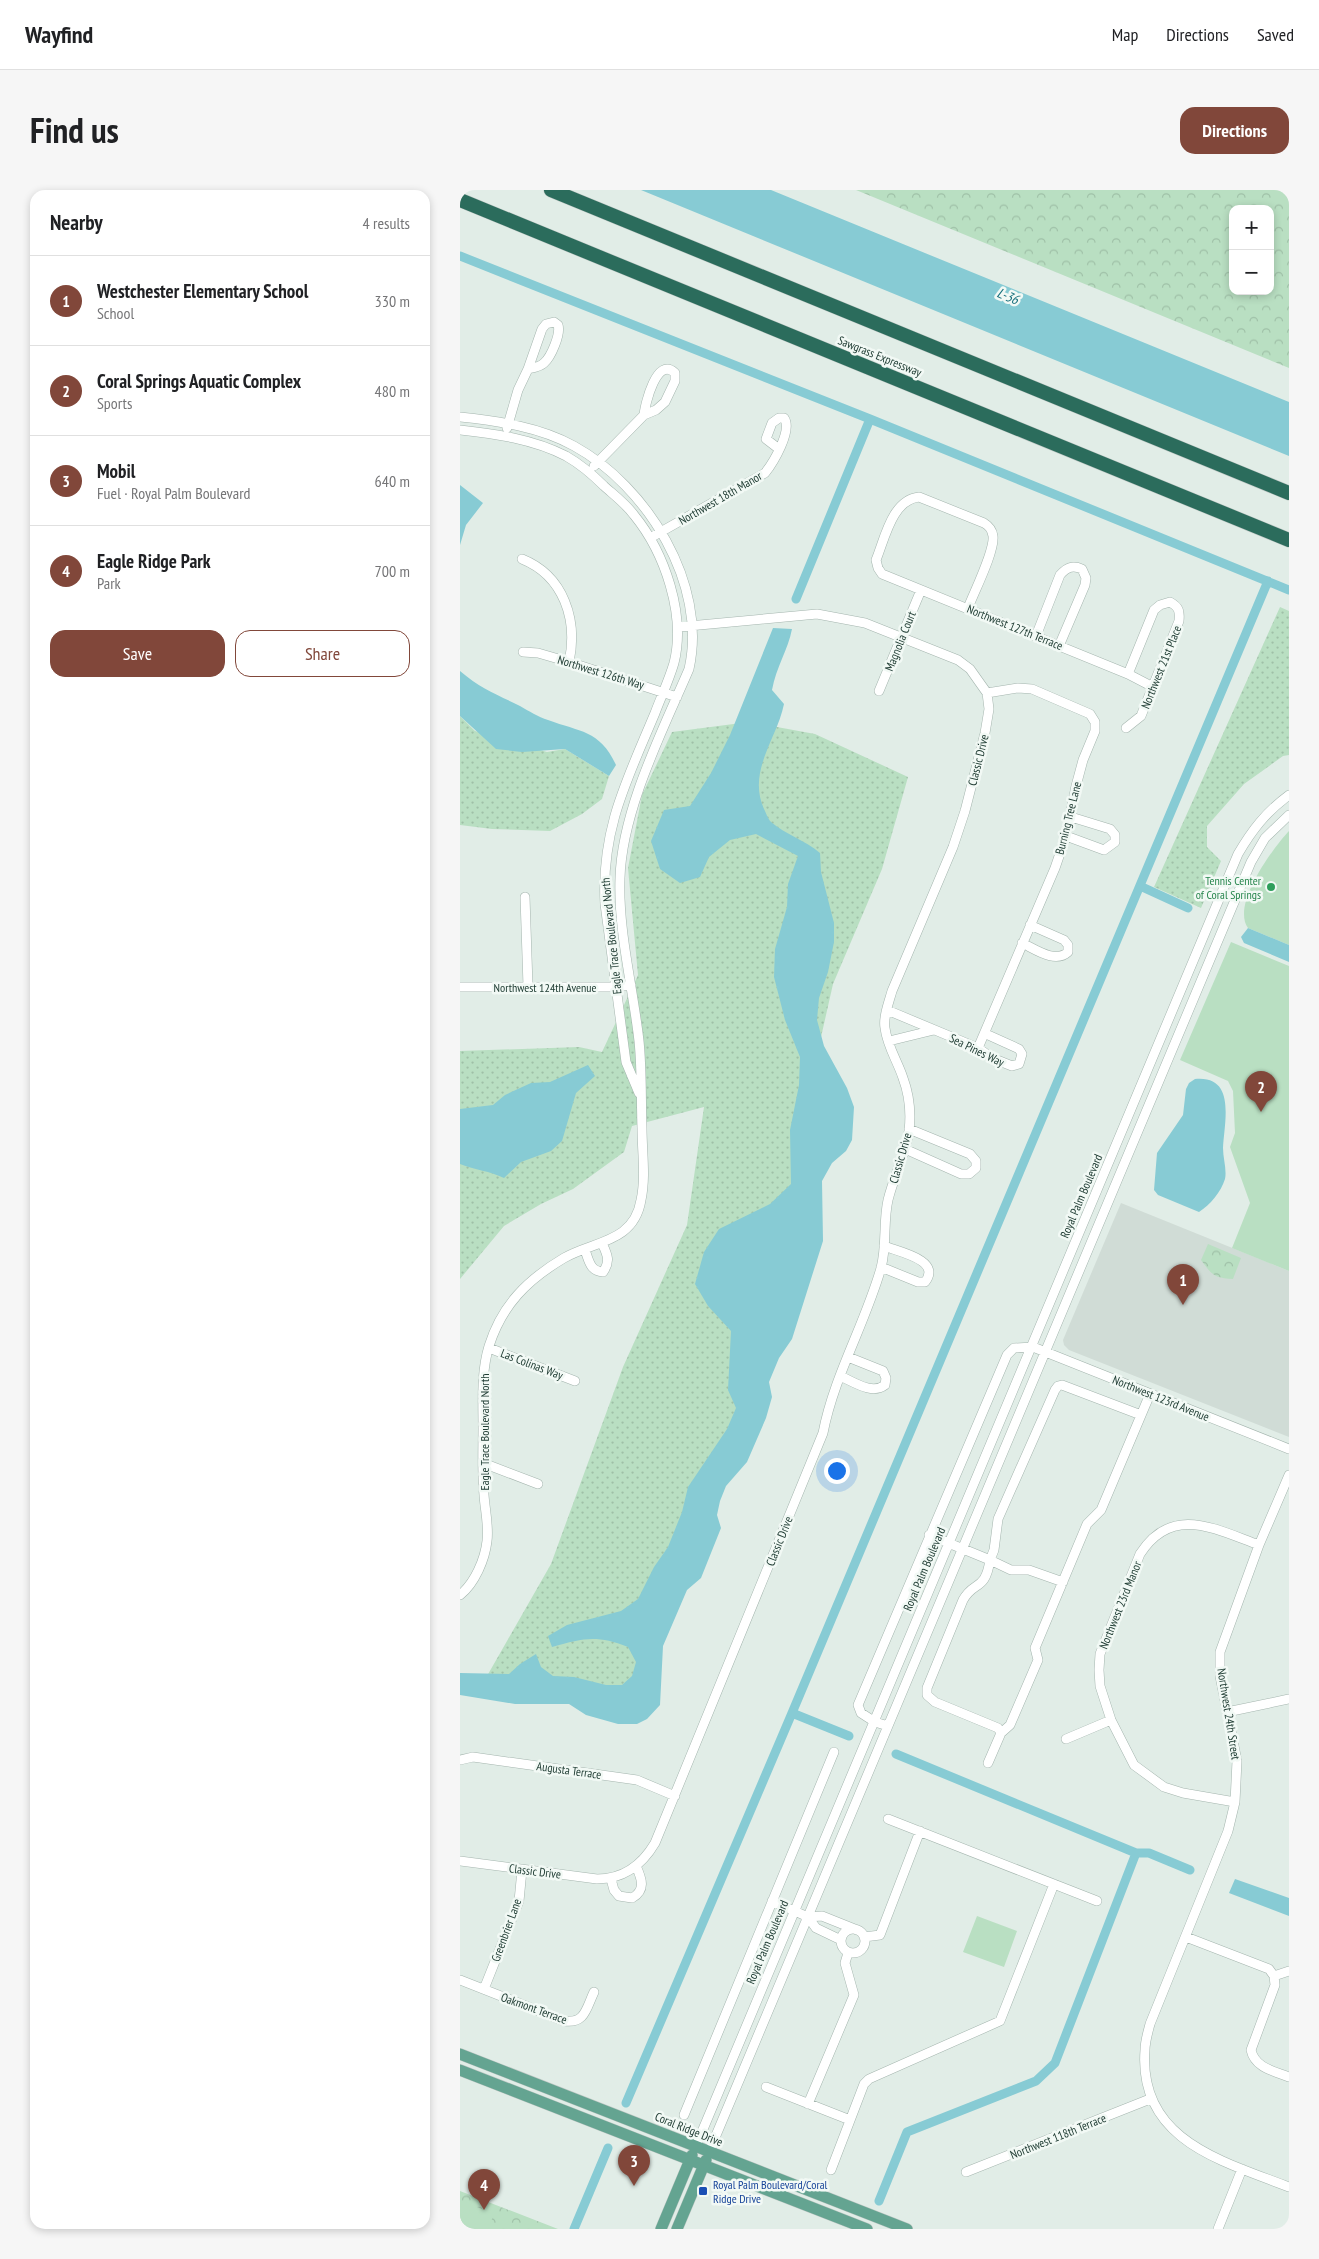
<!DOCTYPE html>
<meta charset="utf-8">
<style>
body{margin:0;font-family:"PT Sans Narrow",sans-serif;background:#f6f6f6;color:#202124}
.controls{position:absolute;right:15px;top:15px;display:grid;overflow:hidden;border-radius:10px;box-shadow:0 2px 8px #0003}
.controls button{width:45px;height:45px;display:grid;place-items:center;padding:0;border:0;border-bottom:1px solid #e0e0e0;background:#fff;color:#202124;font:25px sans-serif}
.you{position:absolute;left:376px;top:1280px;width:18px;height:18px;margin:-12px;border:4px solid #fff;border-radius:50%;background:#1a73e8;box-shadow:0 0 0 8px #1a73e833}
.badge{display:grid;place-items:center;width:32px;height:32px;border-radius:50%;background:#81473a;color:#fff;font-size:16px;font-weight:700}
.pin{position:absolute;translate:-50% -41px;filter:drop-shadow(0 1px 2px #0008)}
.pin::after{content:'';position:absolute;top:26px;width:18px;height:15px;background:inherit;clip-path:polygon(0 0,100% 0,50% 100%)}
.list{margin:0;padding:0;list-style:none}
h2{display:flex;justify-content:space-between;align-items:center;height:65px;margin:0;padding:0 20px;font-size:21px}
h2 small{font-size:16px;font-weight:400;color:#757577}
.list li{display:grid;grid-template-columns:32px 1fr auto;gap:15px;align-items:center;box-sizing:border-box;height:90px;padding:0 20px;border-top:1px solid #e0e0e0}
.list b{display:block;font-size:19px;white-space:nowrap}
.list p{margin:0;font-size:16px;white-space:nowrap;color:#757577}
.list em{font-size:16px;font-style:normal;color:#757577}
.actions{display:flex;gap:10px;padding:15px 20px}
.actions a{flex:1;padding:11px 0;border:1px solid #81473a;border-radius:15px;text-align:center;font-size:18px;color:#81473a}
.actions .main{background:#81473a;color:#fff}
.map{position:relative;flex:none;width:829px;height:2039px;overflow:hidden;border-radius:15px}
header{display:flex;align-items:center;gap:30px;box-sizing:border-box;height:70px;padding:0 25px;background:#fff;border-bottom:1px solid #e0e0e0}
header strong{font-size:24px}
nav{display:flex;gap:28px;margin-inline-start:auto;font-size:18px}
.intro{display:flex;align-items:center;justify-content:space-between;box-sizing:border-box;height:120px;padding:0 30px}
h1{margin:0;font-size:35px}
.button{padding:12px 22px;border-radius:15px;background:#81473a;color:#fff;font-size:18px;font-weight:700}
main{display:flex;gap:30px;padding:0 30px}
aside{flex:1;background:#fff;border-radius:15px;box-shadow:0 2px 8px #0003}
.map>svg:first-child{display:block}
</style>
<header>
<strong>Wayfind</strong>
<nav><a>Map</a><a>Directions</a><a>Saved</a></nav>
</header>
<div class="intro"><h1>Find us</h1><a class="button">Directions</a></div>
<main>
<aside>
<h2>Nearby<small>4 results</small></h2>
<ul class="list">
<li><span class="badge">1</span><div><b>Westchester Elementary School</b><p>School</p></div><em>330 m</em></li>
<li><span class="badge">2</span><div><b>Coral Springs Aquatic Complex</b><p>Sports</p></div><em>480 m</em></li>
<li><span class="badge">3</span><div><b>Mobil</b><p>Fuel · Royal Palm Boulevard</p></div><em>640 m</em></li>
<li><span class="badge">4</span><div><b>Eagle Ridge Park</b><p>Park</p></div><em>700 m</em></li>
</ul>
<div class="actions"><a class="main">Save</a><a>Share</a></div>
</aside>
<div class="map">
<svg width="829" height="2039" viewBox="0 0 829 2039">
<defs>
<pattern id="grass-dots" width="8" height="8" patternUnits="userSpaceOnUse" patternTransform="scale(1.25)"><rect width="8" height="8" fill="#b9dfc2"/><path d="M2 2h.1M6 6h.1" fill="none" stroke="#9fc0a7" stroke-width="1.8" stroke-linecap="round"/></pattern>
<pattern id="park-crowns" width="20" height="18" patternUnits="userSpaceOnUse" patternTransform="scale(1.25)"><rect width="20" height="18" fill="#b9dfc2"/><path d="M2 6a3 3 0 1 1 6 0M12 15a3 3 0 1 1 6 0" fill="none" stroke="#9fc0a7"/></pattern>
</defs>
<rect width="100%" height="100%" fill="#e1ede7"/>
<path fill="#d0dcd6" d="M661 1013 829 1081V1247L609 1160 604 1155 603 1150Z"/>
<path fill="url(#grass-dots)" d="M820 417 829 421V565L823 566 784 594 747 636V657L761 671 741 718 694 697Z
M0 526 15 541 87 562 105 559 149 586 142 609 122 624 90 641 32 639 0 635Z
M289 532 355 544 448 587 422 679 373 794 357 865 339 1084 165 1510 23 1493 91 1374 163 1177 227 1035 244 917 172 936 164 962 113 999 81 1014 44 1036 0 1089V861L119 857 142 862 178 785 168 678 182 605 212 542Z"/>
<path fill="url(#park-crowns)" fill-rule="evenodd" d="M396 0H829V178ZM773 19H810V101H773Z
M748 1054 781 1068 773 1089C754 1088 752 1085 741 1070Z
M0 2001 98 2039H0Z"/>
<path fill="#b9dfc2" d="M829 641V755L788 738C771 715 813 658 829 641Z
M771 752 829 776V1081L772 1058 790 1013 770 957 775 943 773 901 768 891 720 870Z
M517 1726 557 1741 544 1777 503 1762Z
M0 2010 34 2024 28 2039H16L0 2033Z"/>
<path fill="#87cbd4" d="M181 0H311L829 212V266Z
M0 295 23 313 6 335 0 355Z
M313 438 332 439C328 460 316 477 312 500L324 514C317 549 287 581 304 619 306 623 308 629 311 632 326 645 345 650 360 663L361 682 374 733V752L368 782 359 808 357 830 364 856 387 898 394 917 392 950 386 961 372 973 362 991 363 1051 332 1149 319 1168 309 1192 312 1207 306 1228 287 1272 266 1296 260 1311 257 1325 261 1338 241 1388 227 1400 203 1456 200 1515 187 1529 177 1534H158L126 1525 109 1514H55L0 1505V1483L49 1484 60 1474 76 1464 81 1477 93 1486 114 1487 146 1495H162L172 1486 176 1472 168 1457C137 1445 124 1448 92 1457L88 1446 107 1435 161 1421 178 1409 194 1377 208 1357 222 1322 228 1297 267 1239 276 1218 268 1200 271 1141 248 1116 235 1094 244 1062 259 1039 310 1014 331 994 330 940 339 895 340 867 325 830 314 787 315 759 327 717 328 694 338 666 296 644 270 650 249 667 240 687 220 693 200 679 191 651 204 620 230 616 251 583 270 545Z
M0 481C21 499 36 504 60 516 69 521 78 527 88 530 120 542 140 540 156 575L149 586 105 559 62 562 36 559 0 526Z
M788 738 829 755V772L784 753 781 747Z
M128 875 135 886 116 903 102 951 91 961 61 972 44 988C30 981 15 980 0 974V919L33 915 45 905 71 893 90 892Z
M735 889C777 885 764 933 763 958 763 968 767 980 765 989 761 1002 750 1015 739 1022L698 1005 694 1000 697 963 723 925 726 899 729 893Z
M775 1689 829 1708V1726L769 1703Z"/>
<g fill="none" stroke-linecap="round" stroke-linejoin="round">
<path stroke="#87cbd4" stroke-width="9" d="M0 66 410 229 829 400
M336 409 410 229
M680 696 728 718
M332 1523 389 1546
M676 1663H689L730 1680
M166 1913 332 1523 808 391
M419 2011 447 1942 576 1891 595 1873 676 1663 436 1564
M114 2039 148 1958"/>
<g stroke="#a4b5ae" stroke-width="10">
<path id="minor" d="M0 227C38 231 80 237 114 256 187 296 248 394 229 479 202 542 162 620 160 688 158 742 173 797 179 851 182 880 181 910 182 938 182 962 186 987 181 1010 174 1053 133 1051 104 1068 67 1090 42 1115 29 1156 21 1182 23 1210 23 1238 23 1260 22 1282 24 1305 25 1320 29 1336 27 1351 25 1369 15 1393 0 1405
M47 238 58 200 68 179C73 178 80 177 84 173 91 167 101 144 98 135L94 132 86 134 82 139 68 179
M0 240C36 244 73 249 106 266 120 274 133 285 144 296 154 305 166 314 174 325 205 363 226 425 214 473 209 490 201 507 195 523 167 590 141 639 145 714L166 872 179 903
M134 276 184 225 196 220 205 212 215 191V183C197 165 185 214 184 225
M190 348 305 283C313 273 333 240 324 228H319L312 233 306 249 319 259
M62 369C104 386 118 430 109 472
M508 418C514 402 535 361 533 346 532 339 529 336 524 333L459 307C432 310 425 348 416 370L418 378 422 384 668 484 693 497
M576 446 600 385C607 377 613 375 622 379L626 388 625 395 599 456
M63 462 78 463 109 472 217 507
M419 501 461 400
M666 538 681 526 719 431C720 421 719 417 710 412L700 415 694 420 668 484
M606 646 644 660 655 652V645L650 639 611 627
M65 707 68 796
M562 753C575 759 595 774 608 762V755L604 750 570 735
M0 797H156L171 795
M427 820 518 858 532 868 552 876 559 874 562 864 559 859 526 844
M429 851 474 840
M518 858 595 678 606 646 616 596 623 570 635 541V532L630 524 572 499 558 498 527 503
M445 959 501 984H509L516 978V971L510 964 449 939
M125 1060C129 1071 130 1081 143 1082 151 1071 147 1064 142 1053
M421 1077 458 1092H465C482 1070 439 1062 424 1056
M29 1158 115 1191
M380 1186C394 1192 412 1205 425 1195L426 1188 423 1181 388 1167
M23 1273 78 1294
M829 1285 799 1355 760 1462V1486L777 1571 775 1612 768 1641 690 1834C688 1842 685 1851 685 1860 678 1950 762 1971 829 1997
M469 1345 530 1370C525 1402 514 1390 503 1410L467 1498V1505L475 1512 538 1538 541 1543
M603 1392 569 1380H551L530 1370 534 1360 538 1329 595 1200 598 1196 602 1195 681 1225
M767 1522 829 1509
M428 1536 415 1532 401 1523 398 1515 547 1165 554 1158 573 1157 829 1259
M606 1549 651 1530
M0 1570 13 1567 177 1590 215 1606
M528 1573 541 1543 550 1535 578 1470 575 1458 627 1334 641 1320 690 1204
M775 1612 723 1603 704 1597 674 1575 651 1530 640 1496 639 1480 640 1464 680 1364C712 1314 755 1339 799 1355
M428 1629 637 1711
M0 1671 137 1689C164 1689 182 1675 195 1653L363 1243C374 1186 405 1134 421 1078 427 1056 423 1032 428 1010 434 986 445 965 449 941 451 924 449 904 443 888 438 872 427 856 425 838 423 827 429 812 432 801L493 657 505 621 525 543 529 519 527 503 510 479 498 470 405 433 357 424 218 437
M151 1689 154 1700 159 1706 172 1708C186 1700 182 1689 176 1676
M312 1711 348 1727 362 1726 397 1740
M348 1727 356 1738 381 1750
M381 1751a12 12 0 1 1 24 0a12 12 0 1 1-24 0Z
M404 1747 420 1745 460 1641
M726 1747 809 1779 814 1786
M814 1786 815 1795 791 1860C795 1878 814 1881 829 1887
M814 1786 829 1781
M0 1790 104 1831C125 1834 126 1819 134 1802
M24 1799 59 1711 62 1680
M306 1897 390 1930
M348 1914 394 1805 385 1773 388 1763
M224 1925 374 1562
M236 1956 778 664C792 640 806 622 829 605
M249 1962 791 672 805 648 829 625
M371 1980 404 1894 409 1889 540 1831 594 1694
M506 1982 690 1909
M758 2039 782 1979"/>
</g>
<g stroke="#c1c9c6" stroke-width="12">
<path id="major" d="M0 1864 447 2039
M0 1880 407 2039
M201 2039 232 1965
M217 2039 246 1970"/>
</g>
<g stroke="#c1c9c6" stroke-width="15">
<path id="highway" d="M91 0 829 303
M0 10 829 350"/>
</g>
<use href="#minor" stroke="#fff" stroke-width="9"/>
<use href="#major" stroke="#64a491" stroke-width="11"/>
<use href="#highway" stroke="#2b6c5c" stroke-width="14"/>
</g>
<circle fill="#2e9e5b" stroke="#f2f9f5" stroke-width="2" cx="811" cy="697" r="5"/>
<rect fill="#1a4fb4" stroke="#f2f9f5" stroke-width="2" x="238" y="1996" width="10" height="10" rx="2.5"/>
<g text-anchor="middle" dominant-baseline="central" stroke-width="5" stroke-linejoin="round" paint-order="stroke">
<g font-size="12" fill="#213e35" stroke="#f2f9f5">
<text transform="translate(420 166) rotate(22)">Sawgrass Expressway</text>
<text transform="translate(260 308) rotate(-30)">Northwest 18th Manor</text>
<text transform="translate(555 437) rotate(22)">Northwest 127th Terrace</text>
<text transform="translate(440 451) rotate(-68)">Magnolia Court</text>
<text transform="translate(701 477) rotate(-68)">Northwest 21st Place</text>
<text transform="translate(141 482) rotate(17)">Northwest 126th Way</text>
<text transform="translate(518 570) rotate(-76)">Classic Drive</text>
<text transform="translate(608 628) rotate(-76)">Burning Tree Lane</text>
<text transform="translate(151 746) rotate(-96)">Eagle Trace Boulevard North</text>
<text x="85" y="797">Northwest 124th Avenue</text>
<text transform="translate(517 860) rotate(26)">Sea Pines Way</text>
<text transform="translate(440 968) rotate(-74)">Classic Drive</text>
<text transform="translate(621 1006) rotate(-67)">Royal Palm Boulevard</text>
<text transform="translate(72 1174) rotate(21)">Las Colinas Way</text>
<text transform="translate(701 1208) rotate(22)">Northwest 123rd Avenue</text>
<text transform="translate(24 1242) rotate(-90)">Eagle Trace Boulevard North</text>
<text transform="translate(319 1351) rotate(-68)">Classic Drive</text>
<text transform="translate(464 1379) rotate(-67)">Royal Palm Boulevard</text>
<text transform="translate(660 1415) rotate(-68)">Northwest 23rd Manor</text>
<text transform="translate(769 1524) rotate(81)">Northwest 24th Street</text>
<text transform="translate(109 1580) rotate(8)">Augusta Terrace</text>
<text transform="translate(75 1681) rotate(7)">Classic Drive</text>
<text transform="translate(46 1740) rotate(-70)">Greenbrier Lane</text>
<text transform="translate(307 1752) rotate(-67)">Royal Palm Boulevard</text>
<text transform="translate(74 1818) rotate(20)">Oakmont Terrace</text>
<text transform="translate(229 1939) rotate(22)">Coral Ridge Drive</text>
<text transform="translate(598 1946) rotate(-22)">Northwest 118th Terrace</text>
</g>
<g font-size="12" fill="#27864d" stroke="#f2f9f5" text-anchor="end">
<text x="801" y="690">Tennis Center<tspan x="801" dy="14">of Coral Springs</tspan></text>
</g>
<g font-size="12" fill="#164399" stroke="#f2f9f5" text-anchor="start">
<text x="253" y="1994">Royal Palm Boulevard/Coral<tspan x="253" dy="14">Ridge Drive</tspan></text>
</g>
<g font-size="14" font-style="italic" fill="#18707d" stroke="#f2f9f5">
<text transform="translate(548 106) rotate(23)">L-36</text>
</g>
</g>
</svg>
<div class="controls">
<button>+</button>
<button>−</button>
</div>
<div class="you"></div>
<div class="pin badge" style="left:723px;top:1115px">1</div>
<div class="pin badge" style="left:801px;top:922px">2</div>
<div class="pin badge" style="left:174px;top:1996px">3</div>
<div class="pin badge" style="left:24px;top:2020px">4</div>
</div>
</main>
